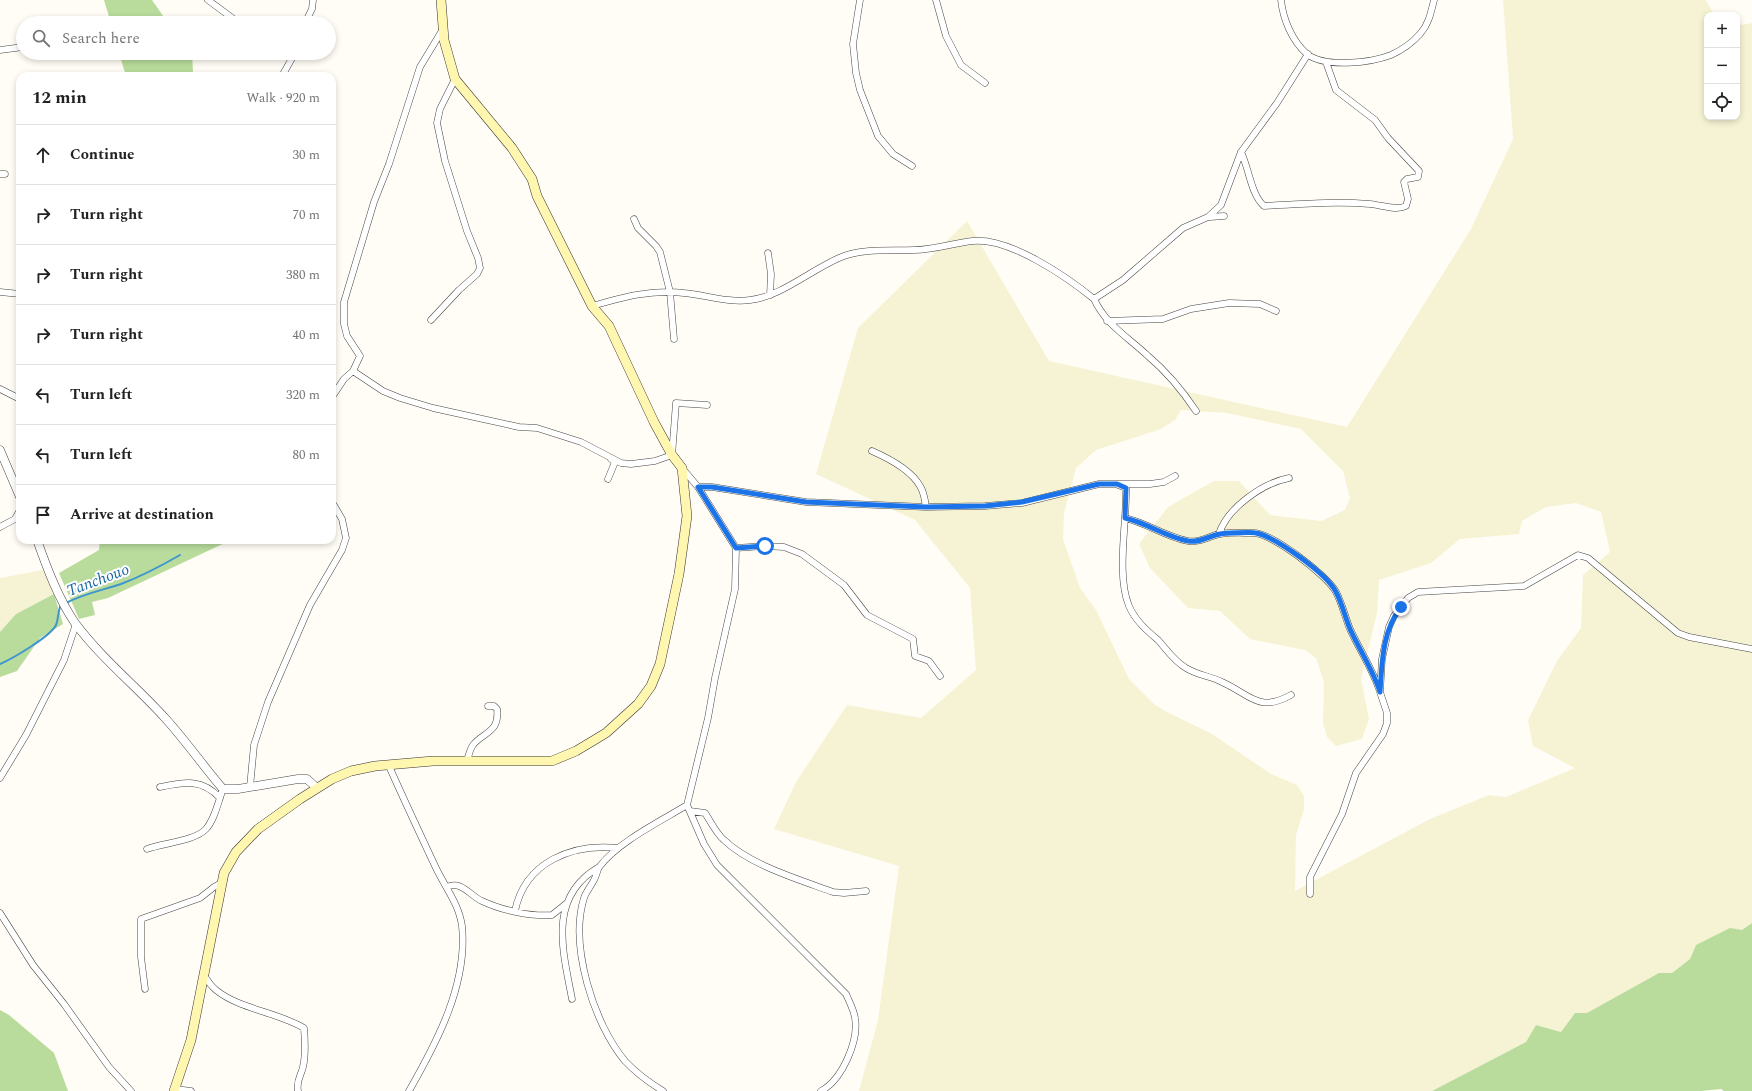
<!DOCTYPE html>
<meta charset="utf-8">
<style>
body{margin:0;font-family:Spectral,serif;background:#f2f2f2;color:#222}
.controls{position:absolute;right:12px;top:12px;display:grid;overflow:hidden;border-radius:8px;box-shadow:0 2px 6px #0003}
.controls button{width:36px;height:36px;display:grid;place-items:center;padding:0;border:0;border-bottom:1px solid #e0e0e0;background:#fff;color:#222;font:20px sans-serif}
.stop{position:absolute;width:12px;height:12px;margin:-9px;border:3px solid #1a73e8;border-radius:50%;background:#fff}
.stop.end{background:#1a73e8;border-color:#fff;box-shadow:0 1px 4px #0008}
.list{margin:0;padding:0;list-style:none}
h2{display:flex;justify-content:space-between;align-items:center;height:52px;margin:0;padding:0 16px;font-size:17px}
h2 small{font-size:13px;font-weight:400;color:#767676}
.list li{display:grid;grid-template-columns:26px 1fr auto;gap:12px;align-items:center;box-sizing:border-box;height:60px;padding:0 16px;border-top:1px solid #e0e0e0}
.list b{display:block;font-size:15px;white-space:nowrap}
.list em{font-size:13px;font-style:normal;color:#767676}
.icon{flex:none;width:22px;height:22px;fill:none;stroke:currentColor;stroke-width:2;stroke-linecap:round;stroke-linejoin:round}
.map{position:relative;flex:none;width:1752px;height:1091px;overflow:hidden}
.search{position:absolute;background:#fff;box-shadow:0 2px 6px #0003;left:16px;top:16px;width:320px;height:44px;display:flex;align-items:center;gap:10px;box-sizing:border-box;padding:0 14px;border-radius:22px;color:#767676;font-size:15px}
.panel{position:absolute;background:#fff;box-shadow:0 2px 6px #0003;left:16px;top:72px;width:320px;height:472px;border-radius:12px}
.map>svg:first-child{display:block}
</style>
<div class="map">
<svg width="1752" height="1091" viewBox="0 0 1752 1091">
<rect width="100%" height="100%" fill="#fffdf5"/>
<path fill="#f6f3d4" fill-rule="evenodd" d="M1503 0H1706L1714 15H1707V117H1737V26L1752 23V923L1742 930 1696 945 1690 959 1672 973 1659 974 1587 1013H1575L1561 1032 1536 1025 1526 1042 1432 1091H859L878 1020 899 866 774 829 796 782 847 705 921 718 976 670 970 588 915 520 816 474 858 328 967 221 1049 361 1347 427 1471 229 1513 139ZM1181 410 1227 413 1301 429 1343 471 1350 498 1345 510 1321 521 1270 515 1239 481H1214L1168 507 1139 544 1150 568 1188 608 1220 611 1250 639 1305 650 1316 658 1324 683 1323 723 1327 737 1336 746 1362 739 1369 719 1361 679 1377 613 1379 580 1431 563 1460 539 1519 534 1522 521 1546 507 1576 503 1601 512 1610 552 1583 575 1581 628 1557 661 1528 720 1533 746 1575 768 1506 797 1489 795 1430 819 1295 891 1296 835 1304 809V796L1297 785 1271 774 1212 734 1165 711 1154 704 1129 679 1096 610 1080 588 1063 539 1064 513 1076 468 1096 450 1161 429 1175 420Z
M43 570 54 594 16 614 0 632V578Z"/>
<path fill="#b9dc9c" d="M104 0H152L168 23H111Z
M119 53H192L193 72 187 76H126Z
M100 540H231L108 598 92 602 95 615 79 619 59 573 99 550Z
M54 594 63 624 40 638 17 671 0 677V632L16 614Z
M1752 923V1091H1724L1721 1089 1701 1091H1432L1526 1042 1536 1025 1561 1032 1575 1013H1587L1659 973H1672L1690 959 1696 945 1730 928 1742 930Z
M0 1010 9 1015 54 1053 68 1091H0Z"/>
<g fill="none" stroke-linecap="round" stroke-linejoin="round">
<path stroke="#3f96cf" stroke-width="2" d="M66 603C83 594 103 590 121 584 142 576 161 566 180 555
M0 664C12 659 51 636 56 625 58 620 58 613 60 607L62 606"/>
<g stroke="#444" stroke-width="7">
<path id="minor" d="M208 0 239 23
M860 0 853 44 856 73 860 90 878 136 893 154 912 166
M936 0 946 36 961 65 985 83
M1281 0C1283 19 1292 41 1307 54 1325 68 1370 63 1391 55 1402 50 1412 43 1420 34 1429 24 1431 12 1434 0
M305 23 312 9 313 0
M0 50 23 47
M282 76 295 53
M1241 152C1249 168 1251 195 1264 206 1300 204 1335 201 1370 204 1381 205 1397 211 1406 206L1408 199 1404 182 1407 179 1418 177 1419 171 1388 138 1375 120 1336 90 1326 62
M0 174H5
M1210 217 1224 216
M634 219 638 228 656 246 660 252 670 292 674 339
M768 253 771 274 770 295
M0 292 20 294
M1094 299C1106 325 1128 337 1148 356 1167 372 1182 390 1196 411
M592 306C623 297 652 289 684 293 706 295 728 303 750 300 780 297 811 270 839 258 861 248 890 251 914 250 934 250 953 243 973 241 1009 237 1067 277 1094 299L1123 280 1183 228 1208 217 1221 205 1241 152 1277 103 1308 54
M431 320 459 290 477 274 480 268 478 258 467 231 445 161 437 123 440 109 455 79
M1107 321 1163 319 1191 309 1229 303 1260 304 1276 311
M353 371 383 391 400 398 433 408 519 427 537 428 581 442 621 463 631 464 655 461 672 455 676 403 707 405
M0 389 20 399
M332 397 344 379 353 371 360 356 347 336 344 324V302L374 202 389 164 420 67 443 29
M872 451C888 458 911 470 920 486 924 492 925 500 926 507
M682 468 698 487 736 548 735 589 715 678 708 718 687 805 704 844 717 865 846 994C849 1001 854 1010 855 1018 859 1041 842 1080 821 1091
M608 479 615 462 611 459
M1118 485 1126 488C1127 522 1116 575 1129 606 1135 620 1146 630 1158 640 1167 650 1174 661 1186 668 1197 675 1210 676 1222 682 1251 695 1258 713 1291 695
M698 487H712L806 502 926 507 985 506 1022 503 1099 484H1150L1164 482 1175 476
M1125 518C1147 523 1166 537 1188 541 1201 543 1208 536 1220 534 1230 532 1243 533 1253 533 1271 532 1328 576 1336 592 1342 603 1345 617 1350 629 1359 649 1372 668 1379 689
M0 527 15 519 20 510
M1219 534C1227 508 1263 483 1289 478
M736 548 765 546 784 547 802 554 844 585 867 615 913 639 915 656 929 661 940 676
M467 760C469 755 470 749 473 745 483 732 500 733 497 709L494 706H488
M389 766C404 800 420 834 436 868 445 887 459 904 462 926 468 984 437 1042 409 1091
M0 778 26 735 64 660 76 624
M160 787C184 782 202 778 220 798
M250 787 254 745 268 702 310 605 342 550 346 538 342 519 332 502
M690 811 705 813C711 822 716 833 724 840 750 865 800 880 833 892L844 893 866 891
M147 849C163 843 195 841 206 829 215 819 218 802 223 789
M447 887C462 880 470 896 482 901 501 910 531 917 552 915L567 903
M1310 894V877L1342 814 1356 773 1383 734 1387 723V713L1380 692 1382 659 1389 627 1394 616 1408 598 1418 592 1524 586 1578 555 1588 558 1678 633 1689 637 1752 649
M515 911C525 862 572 843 618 848
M0 913 33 965 64 1004 109 1067 131 1091
M204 975C207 980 211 986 216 990 239 1009 277 1012 304 1028 305 1040 306 1054 303 1067 301 1076 296 1080 298 1091
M145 989 141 957V919L200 898 214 887 221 883
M572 999C563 951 547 897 599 867
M175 1089 191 1091
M663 1091C650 1083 636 1073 625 1061 594 1024 569 946 584 898 586 892 591 886 594 880 597 875 597 869 600 866 618 842 661 821 687 805"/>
</g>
<g stroke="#444" stroke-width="9">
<path id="tertiary" d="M0 450 20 497
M37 540C47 568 58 598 75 623 101 658 136 686 165 718 186 741 203 766 223 789H238L298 779H307L317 788"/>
</g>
<g stroke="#333" stroke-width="10">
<path id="secondary" d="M174 1091 191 1040 224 873 236 852 258 829 300 799 332 779 351 771 375 766 433 761H552L576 751 606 733 638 704 651 686 660 664 679 574 687 516 682 468 672 455 654 422 609 326 592 306 537 196 532 179 512 148 455 79 444 40 441 0"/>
</g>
<use href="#minor" stroke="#fff" stroke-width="6"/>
<use href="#tertiary" stroke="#fff" stroke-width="8"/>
<use href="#secondary" stroke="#fff6b0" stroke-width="9"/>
</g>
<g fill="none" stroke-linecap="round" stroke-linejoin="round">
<path stroke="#1a73e8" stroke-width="5" d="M765 546 736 548 698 487H712L806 502 926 507 985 506 1022 502 1099 484H1117L1126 488 1125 518C1147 523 1166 537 1188 541 1201 543 1208 536 1220 534 1224 533 1253 532 1256 533 1276 537 1327 574 1336 592 1342 603 1345 617 1350 629 1360 651 1373 670 1380 692 1382 664 1382 631 1401 607"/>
</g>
<g text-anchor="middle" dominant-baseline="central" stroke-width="4" stroke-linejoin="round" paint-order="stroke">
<g font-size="16" font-style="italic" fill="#1768a6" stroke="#fff">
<text transform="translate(98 580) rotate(-21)">Tanchouo</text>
</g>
</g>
</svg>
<div class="controls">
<button>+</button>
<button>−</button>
<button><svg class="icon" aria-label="locate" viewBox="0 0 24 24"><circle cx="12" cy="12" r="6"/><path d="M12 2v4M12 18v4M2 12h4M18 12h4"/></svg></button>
</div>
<div class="stop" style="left:765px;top:546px"></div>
<div class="stop end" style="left:1401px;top:607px"></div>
<div class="search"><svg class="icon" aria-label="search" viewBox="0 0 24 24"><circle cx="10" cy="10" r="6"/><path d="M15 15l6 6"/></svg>Search here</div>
<section class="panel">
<h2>12 min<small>Walk · 920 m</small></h2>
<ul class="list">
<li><svg class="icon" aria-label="ahead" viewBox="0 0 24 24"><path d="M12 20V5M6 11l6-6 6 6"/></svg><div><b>Continue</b></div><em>30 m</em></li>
<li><svg class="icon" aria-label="right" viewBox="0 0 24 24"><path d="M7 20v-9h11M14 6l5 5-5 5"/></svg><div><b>Turn right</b></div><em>70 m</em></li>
<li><svg class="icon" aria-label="right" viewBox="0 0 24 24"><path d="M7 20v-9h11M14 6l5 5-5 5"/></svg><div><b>Turn right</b></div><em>380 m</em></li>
<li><svg class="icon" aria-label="right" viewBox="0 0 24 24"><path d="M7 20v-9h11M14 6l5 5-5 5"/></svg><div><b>Turn right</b></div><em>40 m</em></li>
<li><svg class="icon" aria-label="left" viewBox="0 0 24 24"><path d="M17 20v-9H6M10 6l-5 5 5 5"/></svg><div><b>Turn left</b></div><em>320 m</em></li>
<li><svg class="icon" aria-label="left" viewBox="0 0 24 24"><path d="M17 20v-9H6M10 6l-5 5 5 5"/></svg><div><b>Turn left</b></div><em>80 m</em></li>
<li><svg class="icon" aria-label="arrive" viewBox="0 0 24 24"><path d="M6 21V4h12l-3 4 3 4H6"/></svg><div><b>Arrive at destination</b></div></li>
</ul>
</section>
</div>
